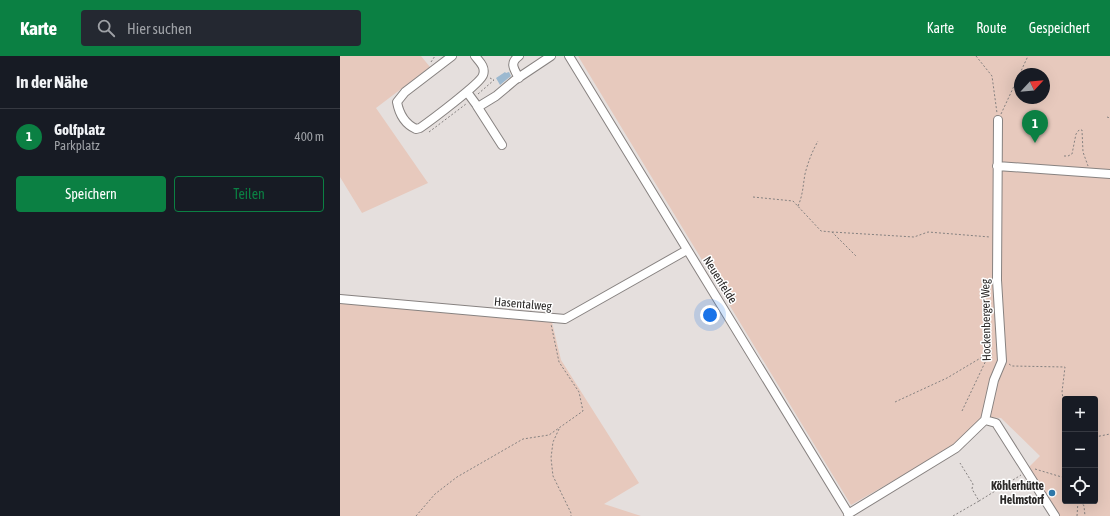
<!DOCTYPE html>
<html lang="de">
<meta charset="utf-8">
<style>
body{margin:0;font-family:"Asap Condensed",sans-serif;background:#242831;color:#f1f3f6}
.controls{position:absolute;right:12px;bottom:12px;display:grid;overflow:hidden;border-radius:4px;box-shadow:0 4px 16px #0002}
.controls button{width:36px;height:36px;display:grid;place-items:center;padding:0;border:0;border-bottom:1px solid #363941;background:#171b24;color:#f1f3f6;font:20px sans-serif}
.compass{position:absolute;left:674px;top:12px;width:36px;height:36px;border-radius:50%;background:#171b24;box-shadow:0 4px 16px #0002;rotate:64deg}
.you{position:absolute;left:370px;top:259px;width:14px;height:14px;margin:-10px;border:3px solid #fff;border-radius:50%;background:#1a73e8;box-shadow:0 0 0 6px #1a73e833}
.badge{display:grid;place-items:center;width:26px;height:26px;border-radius:50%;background:#0b8043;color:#fff;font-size:13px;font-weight:700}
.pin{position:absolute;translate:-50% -33px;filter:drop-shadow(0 1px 2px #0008)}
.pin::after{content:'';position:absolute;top:21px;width:14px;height:12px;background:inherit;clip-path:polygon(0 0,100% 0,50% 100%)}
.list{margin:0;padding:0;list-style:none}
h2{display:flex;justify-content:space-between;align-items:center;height:52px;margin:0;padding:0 16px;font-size:17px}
h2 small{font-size:13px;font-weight:400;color:#9ea1a6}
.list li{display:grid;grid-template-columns:26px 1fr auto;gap:12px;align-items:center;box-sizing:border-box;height:56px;padding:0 16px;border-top:1px solid #363941}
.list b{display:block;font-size:15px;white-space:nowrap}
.list p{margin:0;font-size:13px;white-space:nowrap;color:#9ea1a6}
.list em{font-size:13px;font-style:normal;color:#9ea1a6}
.actions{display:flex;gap:8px;padding:12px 16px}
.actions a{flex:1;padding:9px 0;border:1px solid #0b8043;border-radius:4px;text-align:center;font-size:14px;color:#0b8043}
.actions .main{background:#0b8043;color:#fff}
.icon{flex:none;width:22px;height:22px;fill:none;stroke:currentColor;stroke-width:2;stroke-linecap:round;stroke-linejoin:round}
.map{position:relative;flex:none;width:770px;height:460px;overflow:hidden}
header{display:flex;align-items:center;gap:24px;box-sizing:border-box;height:56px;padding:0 20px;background:#0b8043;color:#fff}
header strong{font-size:19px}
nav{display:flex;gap:22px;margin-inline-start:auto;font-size:14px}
.search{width:280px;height:36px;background:#242831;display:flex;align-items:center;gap:10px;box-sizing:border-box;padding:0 14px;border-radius:4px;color:#9ea1a6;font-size:15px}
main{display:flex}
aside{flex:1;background:#171b24}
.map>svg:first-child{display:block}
</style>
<header>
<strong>Karte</strong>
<div class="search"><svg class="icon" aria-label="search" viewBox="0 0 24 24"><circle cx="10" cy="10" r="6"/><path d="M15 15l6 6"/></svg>Hier suchen</div>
<nav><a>Karte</a><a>Route</a><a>Gespeichert</a></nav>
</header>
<main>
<aside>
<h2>In der Nähe<small></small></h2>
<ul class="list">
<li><span class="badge">1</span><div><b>Golfplatz</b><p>Parkplatz</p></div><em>400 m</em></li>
</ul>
<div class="actions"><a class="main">Speichern</a><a>Teilen</a></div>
</aside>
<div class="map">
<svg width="770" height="460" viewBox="0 0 770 460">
<rect width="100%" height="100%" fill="#e5dfdd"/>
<path fill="#e7c9bd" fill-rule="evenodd" d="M0 0H81L90 11 36 52 88 127 22 157 0 121Z
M238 0H770V460H712L684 416 700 400 661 362 645 361 614 390 511 449ZM680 18H704V42H680ZM725 343H755V445H725Z
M0 247 211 262 221 304 299 427 264 448 301 460H0Z"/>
<path fill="#9cb9d0" d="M165 16 166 17 169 16 171 20 160 29 156 22Z
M708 437a4 4 0 1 1 8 0a4 4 0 1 1-8 0Z"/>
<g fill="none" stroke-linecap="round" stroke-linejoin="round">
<g stroke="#878280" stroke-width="10">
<path id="minor" d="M112 0 65 36 57 46C59 57 65 68 76 73L80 72C90 65 141 27 143 19 146 11 139 5 135 0
M179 0C169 7 174 13 179 22
M229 0 510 460
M127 36 138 51 156 40 175 24 211 0
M137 50 162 89
M657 110 770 118
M0 243 225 263 347 194
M645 364 656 367 715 460
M508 458 616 392 645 364 654 324 662 305 657 224 658 64"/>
</g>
<path stroke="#858180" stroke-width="1" stroke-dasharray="2 2" stroke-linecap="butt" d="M636 0 652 20 657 57
M91 6 95 0
M138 38 154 24 150 22
M661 58 688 0
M767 61 770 62
M89 76 126 48
M724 100H728L732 98 736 78 739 74H742L743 96 748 110
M413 141 453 145 481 175 492 176 516 200
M458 150C463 139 463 129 465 118 468 106 472 96 478 85
M492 176 574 181 588 176 650 181
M669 308 672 310 725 311 722 336 725 356
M555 346 607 322 649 297 654 300
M622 355 649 298
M219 373 213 386 211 402 213 420 231 457V460
M755 381 770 378
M695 413 725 422
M639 445 681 419
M741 445 744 450 745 460
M76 460 95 438 117 421 183 383 209 379 243 355 239 336 219 306 211 268
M613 460 639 445 632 433 633 428 620 407
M737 460 738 445"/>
<use href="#minor" stroke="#fff" stroke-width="8"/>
</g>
<circle fill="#2e79ac" stroke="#fff" stroke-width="1.5" cx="712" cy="437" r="4"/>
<g text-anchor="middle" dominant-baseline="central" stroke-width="3" stroke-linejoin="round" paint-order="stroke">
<g font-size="12" fill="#2c2a29" stroke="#fff">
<text transform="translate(380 224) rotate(58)">Neuenfelde</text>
<text transform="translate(183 248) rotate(5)">Hasentalweg</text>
<text transform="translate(646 264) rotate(-91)">Hockenberger Weg</text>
</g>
<g font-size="12" font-weight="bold" fill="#2c2a29" stroke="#fff" text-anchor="end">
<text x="704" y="430">Köhlerhütte<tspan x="704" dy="14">Helmstorf</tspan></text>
</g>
</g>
</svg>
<div class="controls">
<button>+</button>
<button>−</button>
<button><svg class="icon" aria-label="locate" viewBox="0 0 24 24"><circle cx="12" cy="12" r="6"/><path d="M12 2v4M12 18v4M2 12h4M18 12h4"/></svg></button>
</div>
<svg class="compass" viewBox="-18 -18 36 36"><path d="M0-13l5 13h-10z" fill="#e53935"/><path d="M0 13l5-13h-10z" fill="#9ea1a6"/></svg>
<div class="you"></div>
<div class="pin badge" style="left:695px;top:87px">1</div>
</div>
</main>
